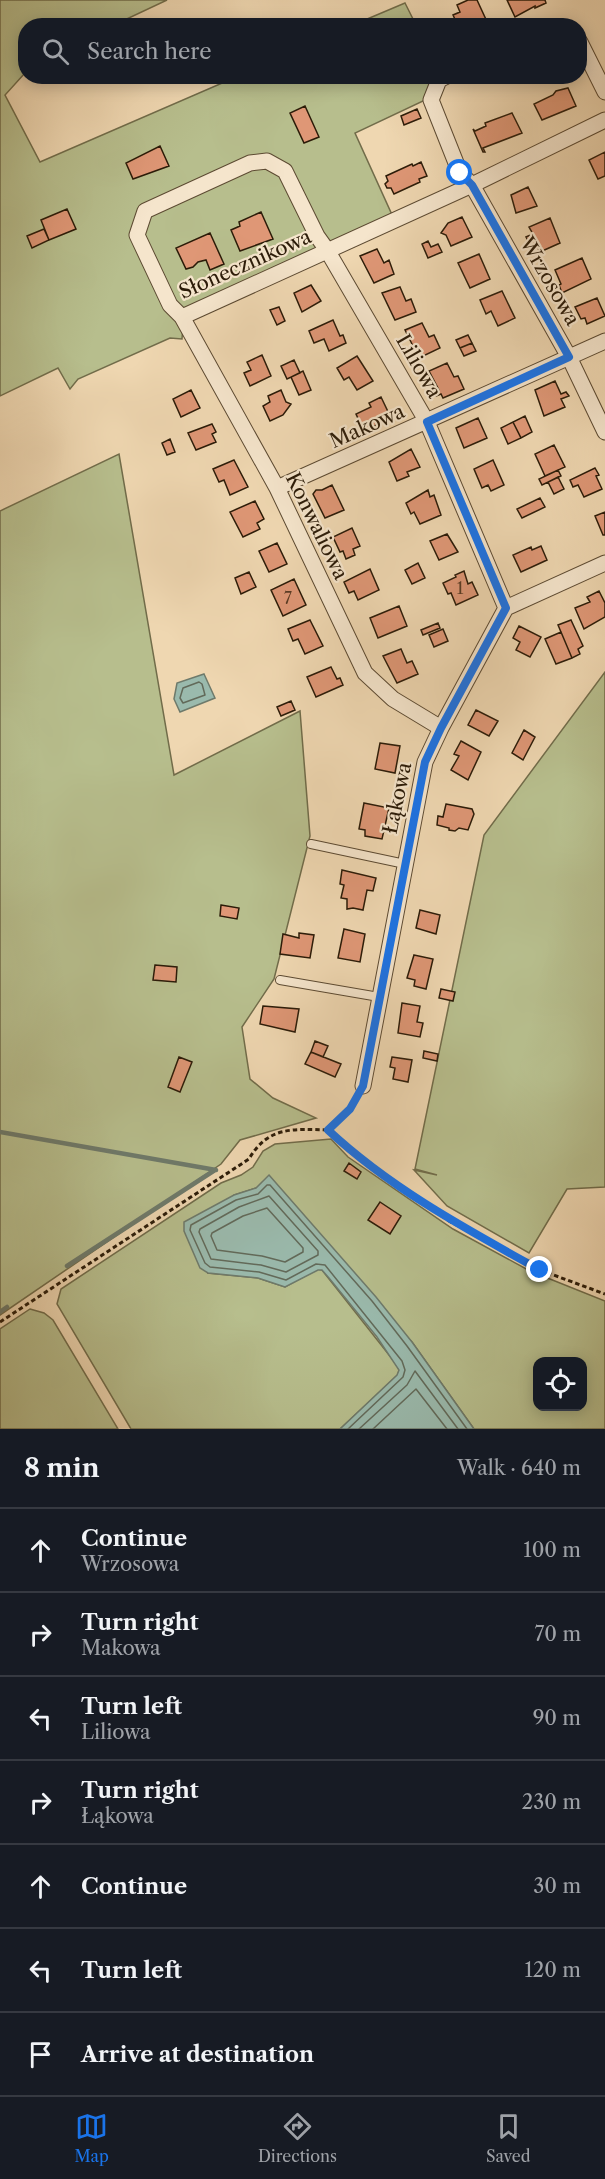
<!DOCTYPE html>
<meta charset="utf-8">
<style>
body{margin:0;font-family:"Libre Caslon Text",serif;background:#20242c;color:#f1f3f6}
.controls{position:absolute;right:18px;bottom:18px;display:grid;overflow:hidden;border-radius:12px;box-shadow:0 3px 15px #0003}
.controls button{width:54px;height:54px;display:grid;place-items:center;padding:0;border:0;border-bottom:2px solid #363941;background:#171b24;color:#f1f3f6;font:30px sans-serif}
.stop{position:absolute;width:18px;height:18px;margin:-14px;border:4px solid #1a73e8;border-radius:50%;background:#fff}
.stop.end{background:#1a73e8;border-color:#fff;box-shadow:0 2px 6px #0008}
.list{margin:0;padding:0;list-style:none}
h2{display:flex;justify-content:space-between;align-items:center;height:78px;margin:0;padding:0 24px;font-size:26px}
h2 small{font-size:20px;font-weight:400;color:#9ea1a6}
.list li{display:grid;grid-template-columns:39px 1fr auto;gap:18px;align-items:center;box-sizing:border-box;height:84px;padding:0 24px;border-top:2px solid #363941}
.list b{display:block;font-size:22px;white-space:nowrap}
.list p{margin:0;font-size:20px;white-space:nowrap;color:#9ea1a6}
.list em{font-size:20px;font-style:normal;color:#9ea1a6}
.icon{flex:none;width:33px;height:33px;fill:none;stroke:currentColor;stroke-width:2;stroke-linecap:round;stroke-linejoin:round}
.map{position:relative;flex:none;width:605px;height:1429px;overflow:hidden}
.search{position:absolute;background:#171b24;box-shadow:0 3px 15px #0003;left:18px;right:18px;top:18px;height:66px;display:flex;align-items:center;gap:15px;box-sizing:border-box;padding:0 21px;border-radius:24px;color:#9ea1a6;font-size:22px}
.sheet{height:666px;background:#171b24}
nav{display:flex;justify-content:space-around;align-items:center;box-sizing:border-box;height:84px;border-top:2px solid #363941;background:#171b24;font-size:16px;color:#9ea1a6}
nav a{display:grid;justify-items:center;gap:3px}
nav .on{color:#1a73e8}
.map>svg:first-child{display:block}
</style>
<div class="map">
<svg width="605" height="1429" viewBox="0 0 605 1429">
<rect width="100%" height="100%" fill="#efd7b1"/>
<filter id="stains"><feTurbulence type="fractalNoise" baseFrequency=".00333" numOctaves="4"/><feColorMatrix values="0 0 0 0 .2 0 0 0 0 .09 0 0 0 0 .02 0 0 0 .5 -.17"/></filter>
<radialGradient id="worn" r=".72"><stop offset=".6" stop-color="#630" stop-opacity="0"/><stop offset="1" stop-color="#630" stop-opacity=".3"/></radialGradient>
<path fill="#b7be8d" stroke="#716c4a" stroke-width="1.5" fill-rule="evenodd" d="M0 0H167L114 25 26 26 25 73 5 95 40 162 236 77H427L440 93 355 133 393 217 184 312 182 339 170 338 78 379 70 389 58 368 0 396Z
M405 3 416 25H353Z
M119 454 174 775 300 711 310 836 274 979 242 1027 250 1079 273 1098 316 1118 240 1140 221 1164 0 1315V511Z
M605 672V1187L567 1189 529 1253 447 1206 414 1170 437 1175 415 1169 484 835Z
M331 1139 348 1157 453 1229 530 1271 605 1301V1429H474L412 1342 256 1188 234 1195 208 1273 258 1278 285 1287 318 1269 322 1270 397 1365 399 1370 398 1375 340 1429H131L57 1304 61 1289 221 1183 241 1175 253 1167 263 1151 275 1144ZM538 1362H582V1406H538Z
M30 1309 44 1313 53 1320 118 1429H0V1329Z"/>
<path fill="#9abaad" stroke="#6e7a6b" stroke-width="1.5" d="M204 674 215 698 180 712 174 699 177 683Z
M269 1175 376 1297 412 1342 474 1429H340L397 1375 399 1370 377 1337 329 1278 322 1270H318L285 1287 258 1278 208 1273 200 1268 184 1231V1222L234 1195 256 1188Z"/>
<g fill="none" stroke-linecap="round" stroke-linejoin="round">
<path stroke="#626a5a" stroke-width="1.5" d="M199 682 202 684 205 695 183 703 180 698 183 688Z
M269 1196 318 1251V1255L286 1272 261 1265 211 1259 199 1232 200 1229 239 1207Z
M267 1208 303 1248V1252L285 1262 262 1256 217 1250 211 1236 212 1233 243 1216Z
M348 1429 403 1377 405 1370 402 1361 325 1265 316 1264 286 1280 259 1272 210 1267 205 1263 190 1230 191 1225 236 1200 258 1194 267 1185H270L372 1301 407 1346 467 1429
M359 1429 407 1385 415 1371 458 1429
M373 1429 416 1389 447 1429"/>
<path stroke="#6e7a6b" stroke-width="4.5" d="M0 1132 216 1170
M67 1266 215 1170
M0 1312 7 1307"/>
</g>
<path fill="#df9776" stroke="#2b1b08" stroke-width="1.5" d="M468 0H477L489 26H458L453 15 460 12 457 5Z
M507 0H545L546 3 535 8V6L515 17Z
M568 88 576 106 542 120 534 104 553 95 556 91Z
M305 106 319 137 304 143 290 113Z
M417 109 421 118 404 125 401 116Z
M512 113 522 133 483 148 485 152H483L473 129 475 131 486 126 485 123Z
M160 146 169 166 133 179 126 163Z
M605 152V176L598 179 589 160Z
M421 162 427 176 419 179 420 182 394 194 391 188H387L385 184 388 181 386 176 412 164 413 166Z
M528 187 537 206 516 213 511 195Z
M67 209 76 229 49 240 41 220Z
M261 212 273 239 240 251 231 230 240 226 239 222Z
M462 217 472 237 451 246 446 235 441 233 448 223Z
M550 218 560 243 540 252 536 245 531 247 526 237 533 234 529 227Z
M44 229 49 240 32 248 27 236Z
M210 233 224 264 210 270 206 260 198 262 193 267 186 269 176 248Z
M428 241 431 247 438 244 442 252 428 258 422 244Z
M377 249 384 263 389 260 394 274 374 283 360 256Z
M479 254 490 279 470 288 458 263Z
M582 258 591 279 562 293 559 285 561 284 555 270Z
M311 285 321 301 302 312 294 293Z
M400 287 406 301 411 299 416 312 395 320 382 293Z
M502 291 515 318 498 326 491 311 486 314 480 300Z
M597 298 605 316 587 324 585 318 581 319 575 307Z
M279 307 285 321 277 325 270 310Z
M333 320 340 336 343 335 346 343 329 351 324 339 314 343 309 331Z
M422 323 429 337 434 335 440 348 419 358 405 330Z
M468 335 472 343 460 348 456 340Z
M472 343 476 351 464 356 460 348Z
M262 355 271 376 250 386 244 373 251 370 247 362Z
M357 356 373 381 357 390 349 377 344 380 337 368Z
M294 360 300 373 287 379 281 366Z
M447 363 454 377 458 376 464 389 443 398 441 394 436 396 434 392 439 390 429 371Z
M303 371 311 390 299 395 291 377Z
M555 381 561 394 566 392 569 396 561 399 565 407 544 416 535 390Z
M191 390 200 408 181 417 173 399Z
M281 390 286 402 291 404 283 415 270 421 263 406 270 402 268 396Z
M381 397 391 418 364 431 356 414 371 407 369 403Z
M525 416 532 432 521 438 513 422Z
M478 418 487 438 464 448 456 428Z
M513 422 521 438 508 444 501 428Z
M212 424 216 432 212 434 216 442 196 450 188 433Z
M170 439 175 452 167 455 162 443Z
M554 445 565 467 545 476 535 454Z
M411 449 420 467 407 472 409 476 397 481 389 462Z
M234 460 248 487 230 495 224 480 219 482 213 469Z
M493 460 504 485 491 491 488 485 482 488 474 469Z
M595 468 599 475 596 476 602 489 584 497 578 485 573 487 570 480Z
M558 470 561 476 542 485 539 479Z
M558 477 564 489 554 494 548 482Z
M332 485 344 510 325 518 313 494 316 490H322Z
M428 490 430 497 434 495 441 515 420 524 414 512 411 514 406 503Z
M540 498 545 507 522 518 517 509Z
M255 501 264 519 257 523 260 529 243 537 230 512Z
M605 512V535H603L595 516Z
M352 528 360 546 353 549 355 555 346 559 343 551 340 552 333 537Z
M447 534 458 552 439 560 430 541Z
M277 543 287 564 269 572 259 551Z
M541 546 547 560 521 572 513 555 531 547 532 550Z
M418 563 425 578 412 584 405 570Z
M370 569 379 590 358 600 354 591 349 593 344 582Z
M464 571 468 584 472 582 478 595 456 605 451 593 448 594 443 583 456 577 455 575Z
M249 572 256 587 241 594 235 578Z
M294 579 306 605 283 616 271 590Z
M599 591 605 603V617L584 629 575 608 590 602 587 597Z
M399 606 407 626 378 638 370 618Z
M310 620 323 646 305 654 298 639 293 641 288 629Z
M571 620 583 646 578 649 580 654 572 658 558 625Z
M438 623 440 628 423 635 421 630Z
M519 626 541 637 530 657 516 650 520 642 513 638Z
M443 629 448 641 434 647 429 635Z
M561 632 572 658 556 664 545 639Z
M401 649 407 663 412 661 418 674 397 683 383 656Z
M331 667 337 679 340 678 343 685 316 697 307 677Z
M291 701 295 710 281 716 277 707Z
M476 710 498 721 489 736 468 725Z
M524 730 535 737 523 760 512 753Z
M461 741 481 752 468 780 451 770 459 756 454 754Z
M380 743 400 746 395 773 375 769Z
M364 803 389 808 382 839 365 836V830L359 829Z
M446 804 472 809 474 814 468 830 459 828 455 831 449 830V828L437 825 438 816 443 817Z
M342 870 376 878 373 891 367 890 363 910 353 908 347 909V899L341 898 344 885 340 884Z
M221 905 239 908 237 919 220 916Z
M420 910 440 915 436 934 416 928Z
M344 929 365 934 360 962 338 958Z
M299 933 314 935 310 958 280 954 283 934 299 938Z
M414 955 433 959 426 989 414 986 415 980 407 978Z
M155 965 177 967 176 982 153 980Z
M441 989 455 992 453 1001 439 998Z
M402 1003 420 1006 417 1022 423 1023 420 1037 398 1033Z
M263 1006 299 1009 295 1032 260 1024Z
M315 1041 328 1046 323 1057 311 1052Z
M424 1051 438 1054 437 1061 423 1058Z
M311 1052 341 1064 335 1077 305 1064Z
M179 1057 192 1062 180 1092 168 1087Z
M392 1057 412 1060 408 1082 393 1079 395 1068 390 1067Z
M349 1163 361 1172 357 1179 344 1171Z
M380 1202 401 1216 390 1234 368 1220Z"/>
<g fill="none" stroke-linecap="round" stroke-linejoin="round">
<g stroke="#5c4a32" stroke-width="10">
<path id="service" d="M311 844 405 864
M280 980 379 997"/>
</g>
<g stroke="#5c4a32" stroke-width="17">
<path id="minor" d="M580 42 605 92
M447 76 439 80 431 100 460 173 472 185 569 357 605 432
M182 317 472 185 605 120
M277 488 605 341
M441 728 393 699 365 673 277 488 182 317 170 305 137 235 145 211 250 163 267 161 285 171 317 236 327 250 427 422 506 608
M363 1086 425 762 441 728 506 608 605 563"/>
</g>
<path stroke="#2b1b08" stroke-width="3" stroke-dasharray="4.5 3" stroke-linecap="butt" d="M328 1130 349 1150 449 1221 540 1270 605 1294
M0 1322 249 1159C268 1126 293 1129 328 1130L350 1109 357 1098"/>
<use href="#service" stroke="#f5e5cc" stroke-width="8"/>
<use href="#minor" stroke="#f5e5cc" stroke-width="15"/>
</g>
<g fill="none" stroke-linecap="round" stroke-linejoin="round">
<path stroke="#1a73e8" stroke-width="8" d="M460 173 472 185 569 357 427 422 506 608 441 728 425 762 363 1086 350 1109 328 1130C390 1188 466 1229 540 1270"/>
</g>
<g text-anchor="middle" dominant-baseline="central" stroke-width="4.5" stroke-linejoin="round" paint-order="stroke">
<g font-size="16" fill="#583a24">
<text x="460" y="588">1</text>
<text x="288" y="598">7</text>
</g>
<g font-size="20" fill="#2b1b08" stroke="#f5e5cc">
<text transform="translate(245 264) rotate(-24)">Słonecznikowa</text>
<text transform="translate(550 281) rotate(60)">Wrzosowa</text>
<text transform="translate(419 366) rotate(60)">Liliowa</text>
<text transform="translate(367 426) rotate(-24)">Makowa</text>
<text transform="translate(317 526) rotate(64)">Konwaliowa</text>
<text transform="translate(397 798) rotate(-78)">Łąkowa</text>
</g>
</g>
<rect width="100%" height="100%" filter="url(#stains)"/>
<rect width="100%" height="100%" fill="url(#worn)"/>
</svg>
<div class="controls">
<button><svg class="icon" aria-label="locate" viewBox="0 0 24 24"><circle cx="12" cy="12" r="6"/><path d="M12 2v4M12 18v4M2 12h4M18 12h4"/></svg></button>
</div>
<div class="stop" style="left:460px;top:173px"></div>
<div class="stop end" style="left:540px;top:1270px"></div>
<div class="search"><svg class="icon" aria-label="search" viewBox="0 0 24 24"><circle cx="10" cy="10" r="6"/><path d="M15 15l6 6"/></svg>Search here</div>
</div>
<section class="sheet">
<h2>8 min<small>Walk · 640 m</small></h2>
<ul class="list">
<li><svg class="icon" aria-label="ahead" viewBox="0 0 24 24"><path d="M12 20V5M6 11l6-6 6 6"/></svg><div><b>Continue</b><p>Wrzosowa</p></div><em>100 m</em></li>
<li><svg class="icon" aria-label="right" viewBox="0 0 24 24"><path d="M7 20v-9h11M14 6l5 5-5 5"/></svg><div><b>Turn right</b><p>Makowa</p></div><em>70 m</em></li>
<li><svg class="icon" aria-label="left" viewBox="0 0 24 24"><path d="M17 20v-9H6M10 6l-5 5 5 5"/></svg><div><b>Turn left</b><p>Liliowa</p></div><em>90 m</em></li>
<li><svg class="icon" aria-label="right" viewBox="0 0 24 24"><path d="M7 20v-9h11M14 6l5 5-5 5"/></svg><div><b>Turn right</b><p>Łąkowa</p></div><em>230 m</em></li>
<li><svg class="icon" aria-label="ahead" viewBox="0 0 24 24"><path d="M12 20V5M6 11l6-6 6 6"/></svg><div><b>Continue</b></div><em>30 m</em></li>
<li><svg class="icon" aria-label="left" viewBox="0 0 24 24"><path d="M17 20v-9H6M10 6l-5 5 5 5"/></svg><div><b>Turn left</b></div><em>120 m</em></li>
<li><svg class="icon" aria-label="arrive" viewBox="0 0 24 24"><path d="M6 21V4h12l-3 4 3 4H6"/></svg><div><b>Arrive at destination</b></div></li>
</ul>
</section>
<nav>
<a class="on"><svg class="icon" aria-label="map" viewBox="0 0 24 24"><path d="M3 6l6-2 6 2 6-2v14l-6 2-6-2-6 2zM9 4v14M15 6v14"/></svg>Map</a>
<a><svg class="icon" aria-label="directions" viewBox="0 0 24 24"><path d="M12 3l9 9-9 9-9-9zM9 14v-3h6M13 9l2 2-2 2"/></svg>Directions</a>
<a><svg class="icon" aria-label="saved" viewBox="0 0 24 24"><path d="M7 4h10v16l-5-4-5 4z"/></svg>Saved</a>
</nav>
